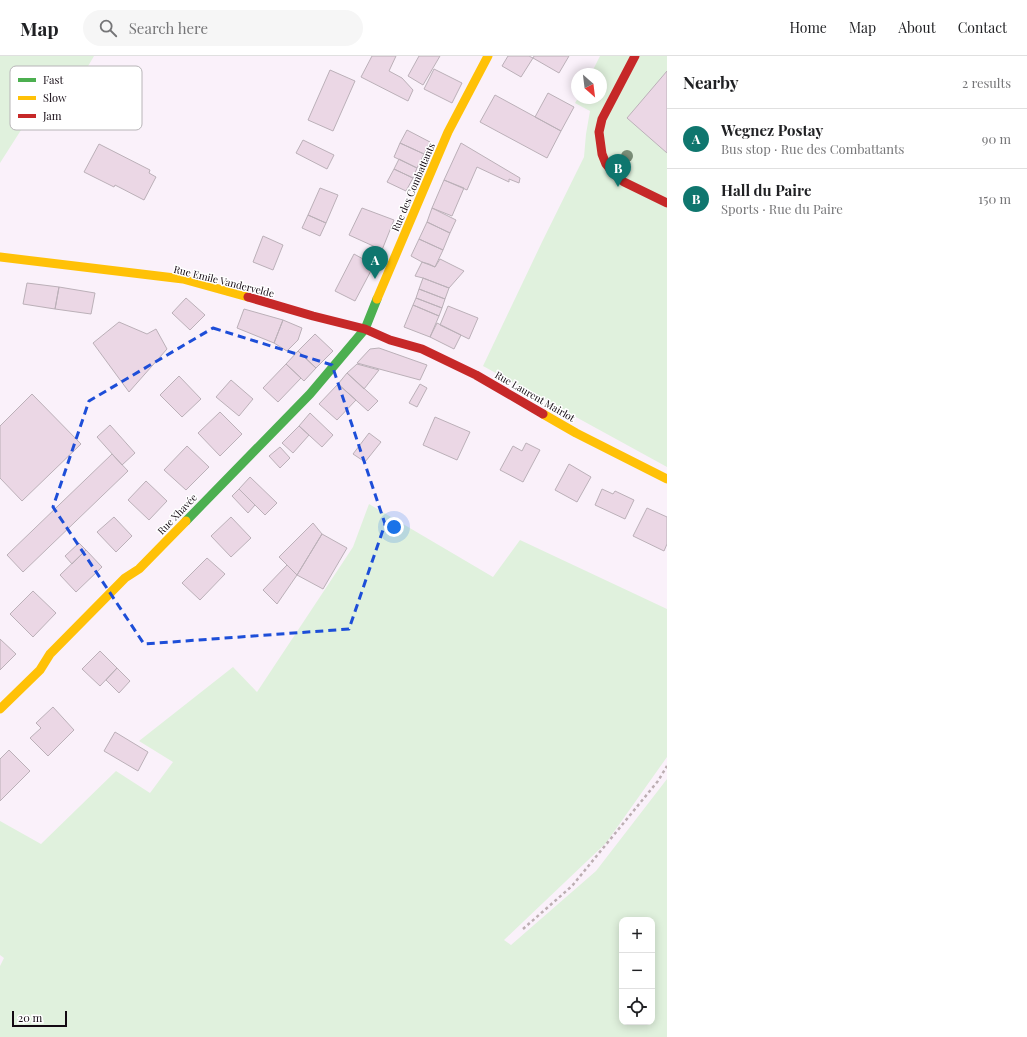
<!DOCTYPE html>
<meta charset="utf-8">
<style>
body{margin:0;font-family:"Playfair Display",serif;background:#f6f6f6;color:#202124}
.controls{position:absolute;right:12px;bottom:12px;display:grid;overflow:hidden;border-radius:8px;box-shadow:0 2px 10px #0003}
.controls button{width:36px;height:36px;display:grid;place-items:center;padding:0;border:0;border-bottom:1px solid #e0e0e0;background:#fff;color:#202124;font:20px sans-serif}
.compass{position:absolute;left:571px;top:12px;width:36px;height:36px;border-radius:50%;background:#fff;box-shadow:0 2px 10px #0003;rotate:152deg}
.scale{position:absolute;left:12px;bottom:10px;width:55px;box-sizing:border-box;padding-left:4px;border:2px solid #130912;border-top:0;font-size:11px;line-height:14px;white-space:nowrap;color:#130912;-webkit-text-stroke:3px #fff;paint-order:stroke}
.you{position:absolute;left:394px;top:471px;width:14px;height:14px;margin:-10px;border:3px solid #fff;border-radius:50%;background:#1a73e8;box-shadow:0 0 0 6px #1a73e833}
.badge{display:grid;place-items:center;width:26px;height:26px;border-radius:50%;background:#0f766e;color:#fff;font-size:13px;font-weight:700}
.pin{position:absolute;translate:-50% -33px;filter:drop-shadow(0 1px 2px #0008)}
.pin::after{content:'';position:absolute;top:21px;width:14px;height:12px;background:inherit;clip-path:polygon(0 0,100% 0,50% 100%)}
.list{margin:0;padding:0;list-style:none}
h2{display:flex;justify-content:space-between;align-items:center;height:52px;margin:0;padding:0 16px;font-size:17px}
h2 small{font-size:13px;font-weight:400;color:#757577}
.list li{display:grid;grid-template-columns:26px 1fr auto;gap:12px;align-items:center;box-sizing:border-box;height:60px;padding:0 16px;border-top:1px solid #e0e0e0}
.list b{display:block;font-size:15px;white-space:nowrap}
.list p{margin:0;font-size:13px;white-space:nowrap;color:#757577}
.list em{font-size:13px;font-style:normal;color:#757577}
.icon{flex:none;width:22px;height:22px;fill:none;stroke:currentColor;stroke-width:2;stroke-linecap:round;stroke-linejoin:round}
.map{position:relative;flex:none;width:667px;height:981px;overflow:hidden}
header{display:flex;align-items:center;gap:24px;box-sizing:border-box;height:56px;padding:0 20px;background:#fff;border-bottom:1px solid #e0e0e0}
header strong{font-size:19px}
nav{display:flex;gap:22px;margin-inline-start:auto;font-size:14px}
.search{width:280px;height:36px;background:#f6f6f6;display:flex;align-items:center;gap:10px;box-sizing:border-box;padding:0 14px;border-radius:22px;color:#757577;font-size:15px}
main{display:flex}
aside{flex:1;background:#fff}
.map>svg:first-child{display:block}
</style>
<header>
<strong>Map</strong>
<div class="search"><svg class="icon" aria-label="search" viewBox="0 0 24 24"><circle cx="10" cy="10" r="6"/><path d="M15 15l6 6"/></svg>Search here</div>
<nav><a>Home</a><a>Map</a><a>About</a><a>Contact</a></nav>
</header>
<main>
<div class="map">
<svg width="667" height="981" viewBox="0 0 667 981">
<rect width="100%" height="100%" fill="#faf1fa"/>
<path fill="#e0f1dd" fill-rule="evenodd" d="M0 0H94L67 46 44 38 0 107Z
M600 0H667V411L483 310 542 186 584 101 586 78 590 55 575 47 578 42H601V18H591Z
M369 448 493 521 520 484 667 553V701L606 787 504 884 511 889 596 815 667 723V981H0V910L4 902 0 899V765L41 788 116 715 150 737 173 706 139 685 233 611 257 636 353 491ZM622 864H652V966H622Z"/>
<path fill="#ebd7e5" stroke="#bbb0b8" d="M372 0H396L389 15 402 22 413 34 408 45 361 21Z
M419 0H440L423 29 408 20Z
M508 0H529L533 2 521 21 502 10Z
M534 0H569L559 17 533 2Z
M434 13 462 27 452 47 424 33Z
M330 14 355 25 333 75 308 64Z
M667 15V97L627 62Z
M548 37 574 51 561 75 535 61Z
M495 39 561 75 547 102 480 66Z
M407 74 430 86 424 98 400 87Z
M303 84 334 99 327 113 296 97Z
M400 87 424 98 417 112 394 101Z
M461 87 520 122 519 127 509 123V126L477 111 467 134 444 124Z
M99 88 150 114 149 117 156 121 144 144 115 129 114 131 84 116Z
M399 103 417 112 413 122 394 113Z
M394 113 413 122 406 135 387 126Z
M444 124 464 132 452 160 432 152Z
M320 132 338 139 326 167 308 159Z
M362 152 394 164 382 194 349 179Z
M432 152 456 164 450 177 427 166Z
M308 159 326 167 320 180 302 172Z
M427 166 450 177 443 194 419 183Z
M263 180 283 189 273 214 253 206Z
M419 183 443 194 435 211 422 206 411 200Z
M354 198 374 209 355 245 335 235Z
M440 203 464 215 449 232 423 222 415 220 422 206 429 208 435 211Z
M423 222 449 232 445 243 419 233Z
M27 227 59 231 55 253 23 248Z
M59 231 95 237 91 258 55 253Z
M419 233 445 243 442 252 416 242Z
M186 242 205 259 190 274 172 257Z
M416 242 442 252 439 260 413 249Z
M413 249 439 260 430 281 404 271Z
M448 250 478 262 469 283 440 269Z
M244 253 283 264 274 287 237 272Z
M283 264 302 272 298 284 287 295 274 287Z
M119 266 147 278 156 273 167 293 129 336 93 287Z
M437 267 461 279 454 293 430 281Z
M315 278 333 295 316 312 298 295Z
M379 292 427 309 420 324 357 307 370 293Z
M298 295 316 312 304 325 286 308Z
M286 308 301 322 278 346 263 332Z
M357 308 379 314 364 333 347 317Z
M347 317 378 345 368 355 338 328Z
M179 320 201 343 182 361 160 339Z
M231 324 253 343 239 360 216 341Z
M338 328 356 344 337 364 319 348Z
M420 328 427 332 417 351 409 347Z
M32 338 81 388 22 445 0 422V370Z
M220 356 242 378 220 400 198 377Z
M310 357 333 379 322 391 299 370Z
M435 361 470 376 457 404 423 389Z
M110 369 135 397 122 409 97 381Z
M299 370 309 379 293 397 282 387Z
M369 377 381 386 365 406 353 398Z
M526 387 540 394 523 426 500 414 513 390 522 395Z
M187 390 209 411 186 434 164 414Z
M280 391 290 402 280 412 269 400Z
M112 398 128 415 23 516 7 499Z
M569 408 591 421 577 446 555 434Z
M250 421 277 447 265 459 239 433Z
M146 425 167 445 149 464 128 444Z
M239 433 255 449 248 457 232 440Z
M602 433 613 438 615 435 634 444 625 463 595 449Z
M647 452 667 461V488L664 495 633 480Z
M114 461 132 480 116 496 97 476Z
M231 461 251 482 231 501 211 480Z
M313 467 322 478 297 519 279 501Z
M322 478 347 492 323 533 297 519Z
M79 487 86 494 72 508 65 500Z
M86 494 102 511 76 536 60 519Z
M207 502 225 518 200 544 182 527Z
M287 509 297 519 277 548 263 534Z
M33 535 56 557 33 581 10 558Z
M0 583 16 598 0 614Z
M100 595 117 612 100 630 82 613Z
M117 612 130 625 119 637 106 624Z
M53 651 74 674 48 700 30 682 41 672 36 667Z
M115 676 148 696 138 715 104 695Z
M9 694 30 715 0 745V703Z"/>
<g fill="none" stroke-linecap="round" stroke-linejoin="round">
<path stroke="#bcaeb2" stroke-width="2.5" stroke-dasharray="3 3" stroke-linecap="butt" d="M523 873 572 830 658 725 667 710"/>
<path stroke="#4caf50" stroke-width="9" d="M186 465 310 338 365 273 377 243"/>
<path stroke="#ffc107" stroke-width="9" d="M0 201 183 223 248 241
M377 243 448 76 488 0
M543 358 576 377 667 423
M0 653 40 614 50 598 125 522 139 513 186 465"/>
<path stroke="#c62828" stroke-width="9" d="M635 0 602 63 599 76 602 98 606 108 614 118 624 126 667 147
M248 241 313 260 365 273 390 284 422 293 476 319 543 358"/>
</g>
<circle fill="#798d77" cx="627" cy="100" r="6"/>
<path fill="none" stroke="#1d4ed8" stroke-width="3" stroke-dasharray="8 5" stroke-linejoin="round" d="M213 272 332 309 385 468 349 573 144 588 53 451 89 345Z"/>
<g text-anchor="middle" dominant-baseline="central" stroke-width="3" stroke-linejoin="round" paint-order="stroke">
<g font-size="10" fill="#130912" stroke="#fff">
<text transform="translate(413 131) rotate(-67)">Rue des Combattants</text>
<text transform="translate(224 225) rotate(14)">Rue Emile Vandervelde</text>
<text transform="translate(535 340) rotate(30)">Rue Laurent Mairlot</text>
<text transform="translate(177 458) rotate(-46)">Rue Xhavée</text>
</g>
</g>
<rect x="10" y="10" width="132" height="64" rx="6" fill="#fff" stroke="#b8b5b8" stroke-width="1"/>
<rect x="18" y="22" width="18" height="4" fill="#4caf50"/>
<rect x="18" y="40" width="18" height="4" fill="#ffc107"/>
<rect x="18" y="58" width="18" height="4" fill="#c62828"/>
<g font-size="11" fill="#130912">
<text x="43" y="28">Fast</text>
<text x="43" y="46">Slow</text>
<text x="43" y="64">Jam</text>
</g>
</svg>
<div class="controls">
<button>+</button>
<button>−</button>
<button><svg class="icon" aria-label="locate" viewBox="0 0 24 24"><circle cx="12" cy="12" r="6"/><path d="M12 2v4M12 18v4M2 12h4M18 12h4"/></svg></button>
</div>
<svg class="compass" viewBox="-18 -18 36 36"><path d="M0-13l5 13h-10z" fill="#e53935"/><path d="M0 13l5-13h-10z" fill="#757577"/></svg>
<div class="scale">20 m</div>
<div class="you"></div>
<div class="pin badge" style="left:375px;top:223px">A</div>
<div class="pin badge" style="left:618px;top:131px">B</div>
</div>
<aside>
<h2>Nearby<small>2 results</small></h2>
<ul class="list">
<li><span class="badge">A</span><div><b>Wegnez Postay</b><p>Bus stop · Rue des Combattants</p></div><em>90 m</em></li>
<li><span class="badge">B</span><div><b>Hall du Paire</b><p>Sports · Rue du Paire</p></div><em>150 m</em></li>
</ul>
</aside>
</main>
